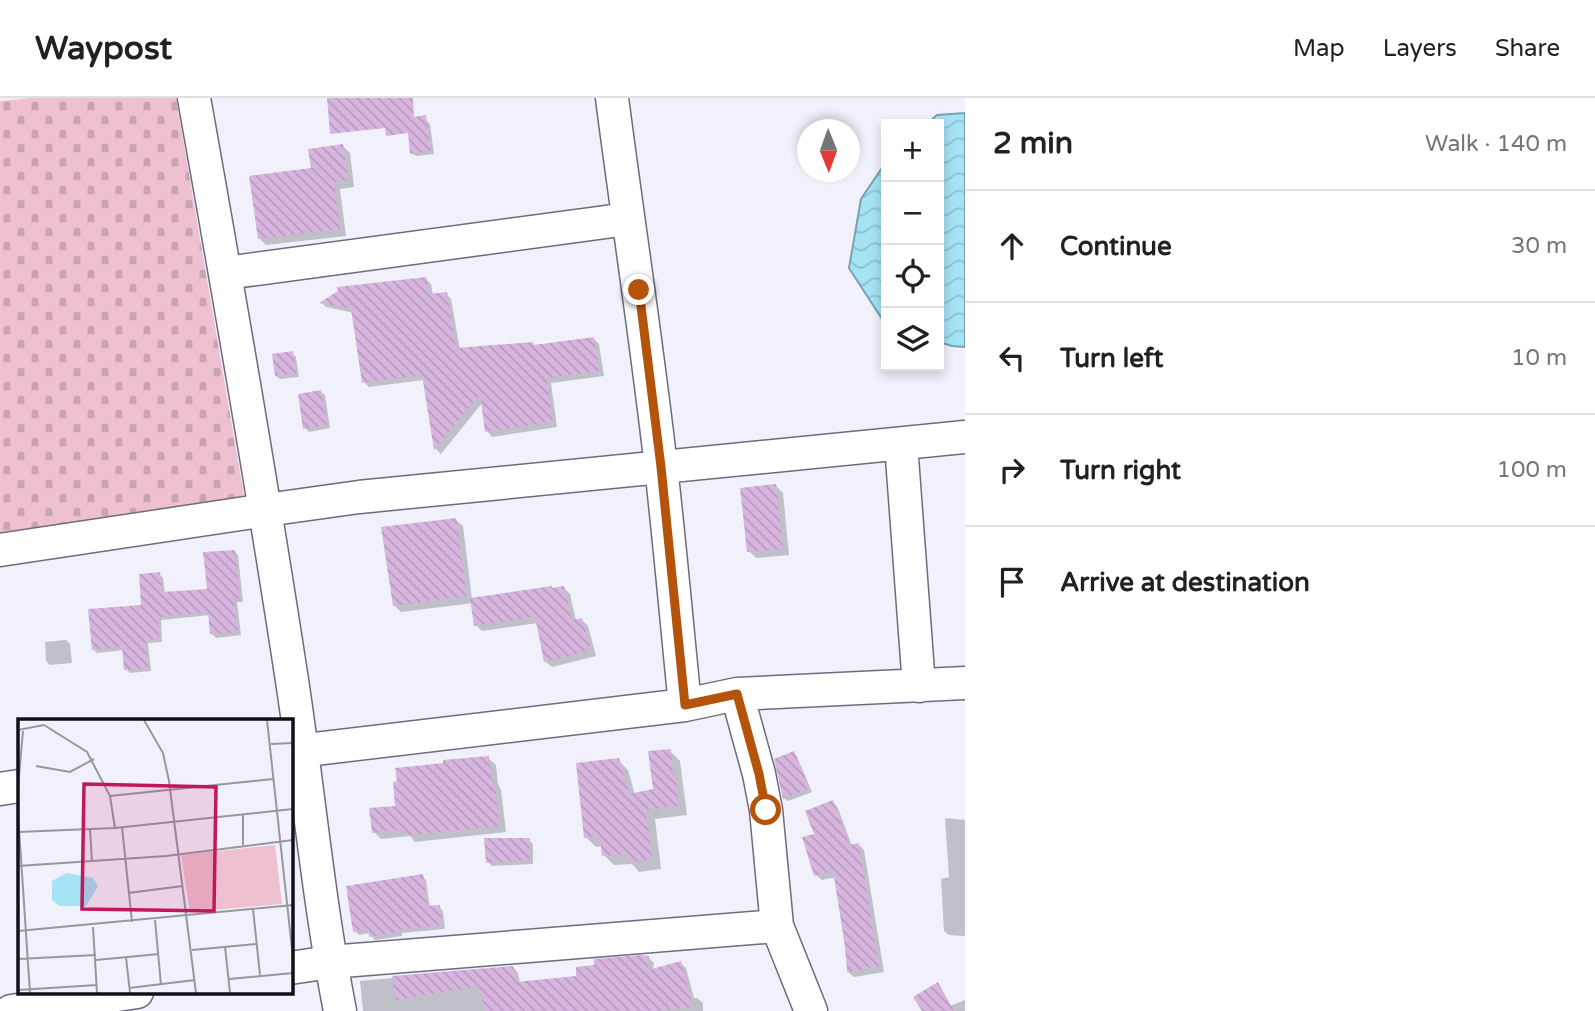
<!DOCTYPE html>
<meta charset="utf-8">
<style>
body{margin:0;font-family:"Varela Round",sans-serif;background:#f2f2f2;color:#202124}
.controls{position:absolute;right:21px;top:21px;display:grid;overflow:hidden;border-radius:0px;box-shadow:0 4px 10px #0003}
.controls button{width:63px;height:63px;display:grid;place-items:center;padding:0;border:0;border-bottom:2px solid #e0e0e0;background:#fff;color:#202124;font:35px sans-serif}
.compass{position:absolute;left:797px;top:21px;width:63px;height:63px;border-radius:50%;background:#fff;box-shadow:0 4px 10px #0003;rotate:179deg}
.stop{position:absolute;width:21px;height:21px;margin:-16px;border:5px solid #b45309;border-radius:50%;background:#fff}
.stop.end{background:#b45309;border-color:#fff;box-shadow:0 2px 7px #0008}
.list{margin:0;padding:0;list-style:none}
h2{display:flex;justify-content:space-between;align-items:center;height:91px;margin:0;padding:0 28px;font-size:30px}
h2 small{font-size:23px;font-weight:400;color:#757577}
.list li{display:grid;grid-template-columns:46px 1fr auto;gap:21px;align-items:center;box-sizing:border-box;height:112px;padding:0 28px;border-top:2px solid #e0e0e0}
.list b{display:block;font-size:26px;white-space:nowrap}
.list em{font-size:23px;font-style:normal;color:#757577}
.icon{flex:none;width:38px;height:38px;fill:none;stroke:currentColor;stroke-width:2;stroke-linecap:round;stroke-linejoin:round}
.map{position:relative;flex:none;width:965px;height:913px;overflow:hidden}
header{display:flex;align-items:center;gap:42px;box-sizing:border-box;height:98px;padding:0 35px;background:#fff;border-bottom:2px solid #e0e0e0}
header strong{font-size:33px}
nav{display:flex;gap:38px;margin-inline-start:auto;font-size:24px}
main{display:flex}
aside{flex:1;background:#fff}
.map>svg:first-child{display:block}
</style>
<header>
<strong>Waypost</strong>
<nav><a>Map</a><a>Layers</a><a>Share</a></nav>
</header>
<main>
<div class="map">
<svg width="965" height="913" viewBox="0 0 965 913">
<defs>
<pattern id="cemetery-stones" width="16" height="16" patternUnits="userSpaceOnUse" patternTransform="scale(1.75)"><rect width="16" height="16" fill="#eec0d0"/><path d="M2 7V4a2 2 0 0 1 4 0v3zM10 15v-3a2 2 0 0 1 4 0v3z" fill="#cba4b2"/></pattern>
<pattern id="water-waves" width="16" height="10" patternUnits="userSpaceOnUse" patternTransform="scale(1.75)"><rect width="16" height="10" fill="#a4e2f4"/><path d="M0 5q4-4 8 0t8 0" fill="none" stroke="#8cc1d0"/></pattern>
<pattern id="building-back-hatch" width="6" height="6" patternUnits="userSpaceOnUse" patternTransform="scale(1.75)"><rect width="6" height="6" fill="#d8b5de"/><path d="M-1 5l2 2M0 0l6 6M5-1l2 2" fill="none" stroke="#b89bbe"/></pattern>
</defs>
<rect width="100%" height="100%" fill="#f1f1fb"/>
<path fill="url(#cemetery-stones)" d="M31 0H176L245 404 0 442V3Z"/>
<path fill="url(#water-waves)" stroke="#78a3b2" stroke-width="2" d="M965 15V249L952 248 939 244V26H927L937 17Z
M886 64V227L849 170 861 101Z"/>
<path fill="#0003" d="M426 22 430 26 434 56 416 58 412 55Z
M343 48 350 55 354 89 340 91 346 138 266 147 259 140 313 71Z
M426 181 431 186 433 197 446 195 451 201 460 252 533 246 536 249 594 241 599 246 604 278 551 285 557 329 492 339 487 333 483 304 441 356 436 351 424 282 369 289 364 284 354 215 326 209 322 205Z
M292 255 296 259 299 279 280 281 276 278Z
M321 294 325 297 330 330 309 334 305 330Z
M776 388 783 395 789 457 756 460 749 453Z
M455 421 463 428 472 501 564 490 570 496 576 523 582 522 588 528 596 558 552 569 545 563 538 525 482 533 476 527 473 505 401 514 394 507Z
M234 453 238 457 243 504H237L241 537 216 540 212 536 210 517 161 522 162 544 148 545 151 573 130 575 126 571 124 552 97 555 93 551 143 509 159 476 163 480 165 496 208 493Z
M66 542 70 546 72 565 50 567 46 563 45 544Z
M670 653 680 663 687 717 655 721 661 771 639 774 632 766 614 767 604 757 603 748 596 749 586 739 618 662 628 672 635 697 655 693Z
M794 655 797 659 812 694 788 703 784 700Z
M488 660 496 667 498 686 501 692 506 734 415 744 410 738 381 741 374 734 397 709Z
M833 704 838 710 852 748 859 747 864 752 884 874 854 879 848 874 836 779 822 782 816 777 817 737Z
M945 720 965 722V838L949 837 944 833 941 781 949 779Z
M529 742 533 746V766L492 768 488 764Z
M422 778 426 782 430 810 439 809 443 813 445 831 402 835V838L375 842 371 838V835L359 837 355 833Z
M649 860 654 865 653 873 680 865 686 870 694 900H697L703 905V913H363L360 883 513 869 518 875 520 886 578 880Z
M965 902V913H937Z"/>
<path fill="url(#building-back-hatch)" d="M327 0H413L414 19 426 17 431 53 410 56 408 35 386 38 385 30 330 36Z
M343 46 348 82 334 84 340 131 258 141 249 78 311 70 308 51Z
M426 179 429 196 447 194 456 250 533 244 534 247 594 239 599 273 546 280 553 324 485 334 480 296 434 352 422 277 362 285 351 211 319 205 338 193 337 189Z
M293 253 296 275 275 278 272 256Z
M321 292 327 327 303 331 298 296Z
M776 386 783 451 747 454 740 390Z
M456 420 467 498 393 508 381 429Z
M235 452 240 501H234L238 534 210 536 208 514 158 519 159 541 145 542 149 570 124 572 122 549 92 552 88 511 141 507 139 476 160 474 162 494 207 491 203 454Z
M552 488V490L564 488 572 522 582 520 591 552 544 564 535 519 474 528 470 500Z
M671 651 673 679H676L678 708 646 712 652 761 627 764V756L602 758 600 738 584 740 576 665 619 660 629 696 653 691 648 653Z
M794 653 810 690 783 701 774 661Z
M489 658 491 677 492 683H495L499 728 406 737 405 731 372 735 369 710 395 708 393 684 397 683 395 670 443 665V662Z
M833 702 849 747 859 745 879 868 847 874 845 848 833 773 814 778 802 739 814 736 805 713Z
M484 740H530V762L486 765Z
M423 776 427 808 440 807 442 827 399 832 400 834 369 839V831L353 834 346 788Z
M641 857 649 858 648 872 681 863 693 909 659 913H485L479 888 396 902 392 878 513 868 516 884 576 878V869L594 867V861Z
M938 884 954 913H922L913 899Z"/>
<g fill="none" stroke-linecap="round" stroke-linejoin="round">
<g stroke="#6c6b81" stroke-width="35">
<path id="minor" d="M194 0C229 196 263 392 293 589 309 697 319 806 340 913
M612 0C628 123 647 246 661 369 670 448 677 528 685 607
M226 175 628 121
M901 346 919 588
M0 452 266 412 359 399 965 339
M737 596 759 676 766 712 777 828 811 913
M290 654 685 607 737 596 965 585
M0 691 19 688
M290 870 330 864 777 828
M11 913 137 894"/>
</g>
<use href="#minor" stroke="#fff" stroke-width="32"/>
</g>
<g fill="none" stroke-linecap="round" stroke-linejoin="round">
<path stroke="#b45309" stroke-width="9" d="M639 192 661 369 685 607 737 596 759 676 766 712"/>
</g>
<g transform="translate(18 621)">
<rect width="275" height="275" fill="#f1f1fb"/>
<path d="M257 126 264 185 172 193 163 136Z" fill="#eec0d0"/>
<path d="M49 154 75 159 80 167 68 187H42L34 181V162Z" fill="#a4e2f4"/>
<path fill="none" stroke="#9797a0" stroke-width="2" d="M126 1 145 34 151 62 178 274M249 1 275 239M0 11 26 6 69 33 92 77 97 109M253 25 275 24M18 47 52 53 76 40M0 68 5 12M92 77 255 60M0 95 12 274M225 95V126M104 108 114 203M72 110 74 143M0 113 97 109 275 90M0 147 148 137 275 121M110 174 165 167M235 190 242 256M137 201 143 266M75 208 79 274M0 212 275 186M207 227 212 274M174 231 238 225M108 238 112 274M0 240 78 236M78 241 141 235M211 260 275 254M111 269 177 261M0 271 79 266"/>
<path fill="#c2185b" fill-opacity="0.15" stroke="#c2185b" stroke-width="3.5" d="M66 65 198 68 196 192 64 190Z"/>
<rect width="275" height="275" fill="none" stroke="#101018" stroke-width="3.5"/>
</g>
</svg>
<div class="controls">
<button>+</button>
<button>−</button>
<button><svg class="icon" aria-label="locate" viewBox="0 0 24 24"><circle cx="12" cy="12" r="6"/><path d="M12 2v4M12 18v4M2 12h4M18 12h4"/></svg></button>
<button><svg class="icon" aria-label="layers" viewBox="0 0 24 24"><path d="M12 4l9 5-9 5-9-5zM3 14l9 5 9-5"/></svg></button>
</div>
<svg class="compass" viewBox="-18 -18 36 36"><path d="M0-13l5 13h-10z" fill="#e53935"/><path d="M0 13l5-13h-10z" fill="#757577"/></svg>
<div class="stop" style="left:766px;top:712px"></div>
<div class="stop end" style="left:639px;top:192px"></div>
</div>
<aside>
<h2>2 min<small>Walk · 140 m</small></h2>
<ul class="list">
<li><svg class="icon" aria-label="ahead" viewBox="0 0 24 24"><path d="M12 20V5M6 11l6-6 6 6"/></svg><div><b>Continue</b></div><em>30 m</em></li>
<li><svg class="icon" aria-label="left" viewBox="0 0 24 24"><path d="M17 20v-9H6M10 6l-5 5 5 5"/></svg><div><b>Turn left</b></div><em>10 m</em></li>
<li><svg class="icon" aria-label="right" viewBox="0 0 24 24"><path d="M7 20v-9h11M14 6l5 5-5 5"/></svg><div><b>Turn right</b></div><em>100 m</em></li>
<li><svg class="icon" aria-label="arrive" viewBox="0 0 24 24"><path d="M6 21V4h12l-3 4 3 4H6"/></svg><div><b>Arrive at destination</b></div></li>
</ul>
</aside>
</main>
